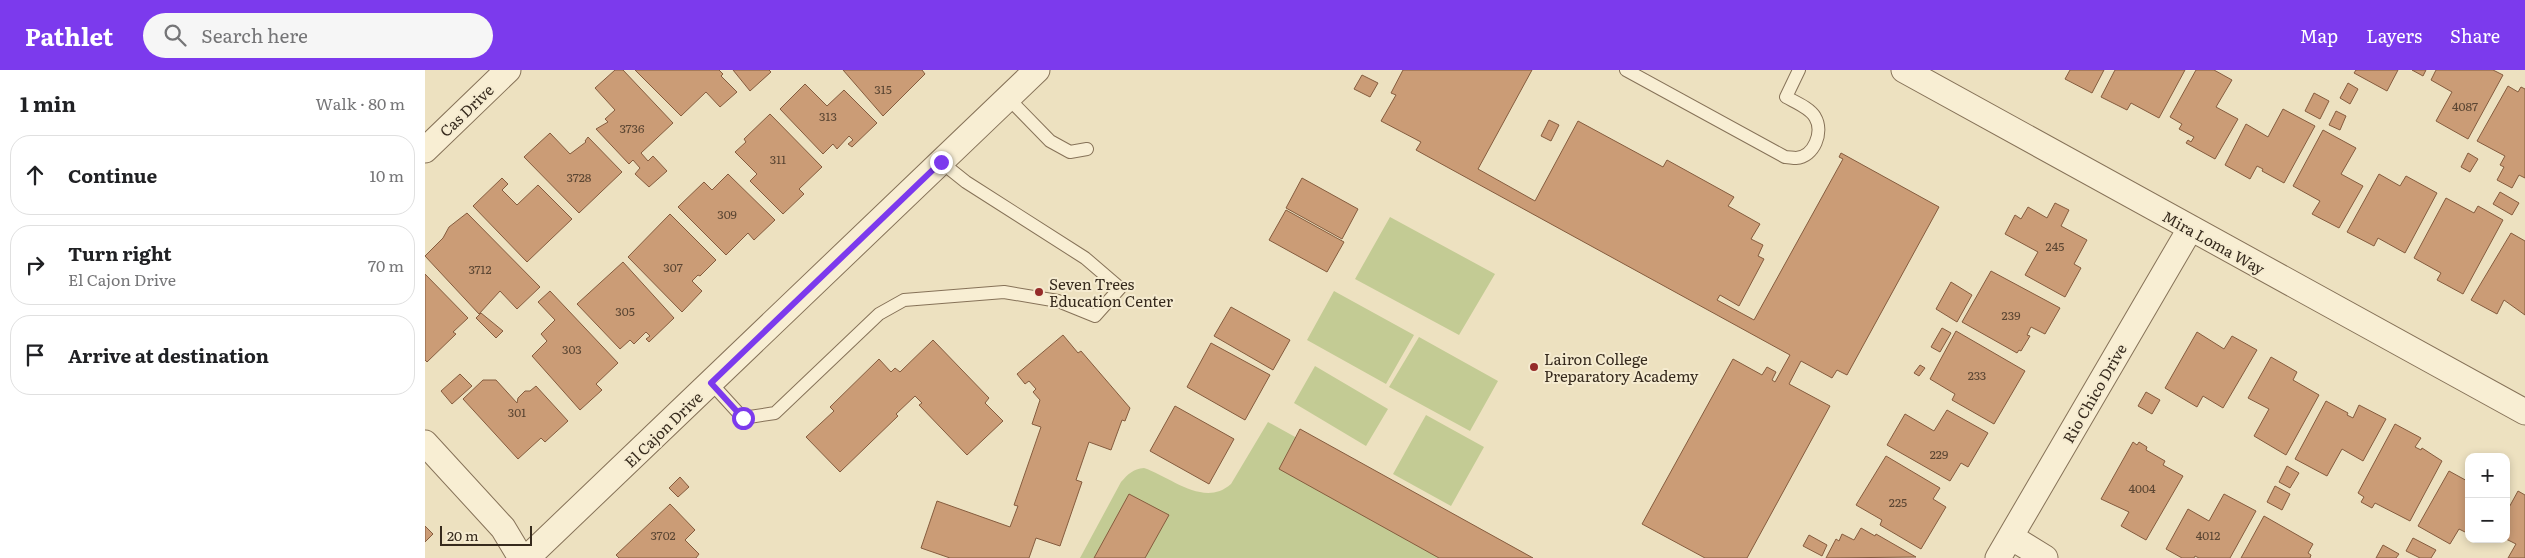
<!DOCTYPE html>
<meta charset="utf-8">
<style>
body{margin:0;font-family:Literata,serif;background:#f6f6f6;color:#202124}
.controls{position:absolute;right:15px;bottom:15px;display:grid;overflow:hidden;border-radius:10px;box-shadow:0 2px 8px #0003}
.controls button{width:45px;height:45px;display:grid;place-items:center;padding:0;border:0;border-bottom:1px solid #e0e0e0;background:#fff;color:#202124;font:25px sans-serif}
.scale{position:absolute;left:15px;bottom:12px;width:92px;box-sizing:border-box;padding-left:5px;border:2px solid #362a1d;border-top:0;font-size:14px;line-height:18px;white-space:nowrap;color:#362a1d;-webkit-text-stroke:4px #f5ebd0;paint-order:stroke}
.stop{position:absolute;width:15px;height:15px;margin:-11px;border:4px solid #7c3aed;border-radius:50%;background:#fff}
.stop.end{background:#7c3aed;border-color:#fff;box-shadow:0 1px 5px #0008}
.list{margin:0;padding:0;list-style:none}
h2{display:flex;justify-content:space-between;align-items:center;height:65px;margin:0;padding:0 20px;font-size:21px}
h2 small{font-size:16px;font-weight:400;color:#757577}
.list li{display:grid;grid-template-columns:32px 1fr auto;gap:15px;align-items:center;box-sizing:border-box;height:80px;margin:0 10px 10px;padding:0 10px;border:1px solid #e0e0e0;border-radius:20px}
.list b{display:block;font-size:19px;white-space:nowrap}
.list p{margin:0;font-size:16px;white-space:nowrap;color:#757577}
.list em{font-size:16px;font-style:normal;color:#757577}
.icon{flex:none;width:28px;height:28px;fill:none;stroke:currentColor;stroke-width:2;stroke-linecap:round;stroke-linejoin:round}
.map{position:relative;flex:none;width:2100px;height:488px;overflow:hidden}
header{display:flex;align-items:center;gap:30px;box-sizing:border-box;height:70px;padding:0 25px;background:#7c3aed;color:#fff}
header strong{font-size:24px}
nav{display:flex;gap:28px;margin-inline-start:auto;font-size:18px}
.search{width:350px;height:45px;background:#f6f6f6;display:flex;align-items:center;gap:12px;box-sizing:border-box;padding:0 18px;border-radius:28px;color:#757577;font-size:19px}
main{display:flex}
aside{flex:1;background:#fff}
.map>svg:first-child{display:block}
</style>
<header>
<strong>Pathlet</strong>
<div class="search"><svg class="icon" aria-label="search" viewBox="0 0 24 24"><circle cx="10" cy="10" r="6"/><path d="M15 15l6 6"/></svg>Search here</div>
<nav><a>Map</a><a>Layers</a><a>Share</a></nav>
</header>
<main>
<aside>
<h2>1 min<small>Walk · 80 m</small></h2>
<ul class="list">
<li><svg class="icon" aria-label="ahead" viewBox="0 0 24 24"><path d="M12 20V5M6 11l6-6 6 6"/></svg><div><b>Continue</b></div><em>10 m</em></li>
<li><svg class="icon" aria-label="right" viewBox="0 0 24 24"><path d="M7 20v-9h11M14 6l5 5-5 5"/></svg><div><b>Turn right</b><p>El Cajon Drive</p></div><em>70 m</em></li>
<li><svg class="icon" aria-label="arrive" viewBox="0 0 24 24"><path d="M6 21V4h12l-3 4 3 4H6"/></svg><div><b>Arrive at destination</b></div></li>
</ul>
</aside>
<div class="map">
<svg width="2100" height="488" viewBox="0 0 2100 488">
<rect width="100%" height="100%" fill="#ede1c0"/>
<path fill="#c3cb94" d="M965 147 1070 204 1034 265 930 209Z
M909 221 989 265 961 314 882 270Z
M994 267 1073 311 1045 361 964 317Z
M890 296 963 339 941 376 869 333Z
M1001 345 1059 377 1026 436 968 404Z
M843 352 1088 488H655L696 412C703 404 708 399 719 398 746 407 779 438 806 414Z"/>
<path fill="#cb9c76" stroke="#855c3e" d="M190 0H198L248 53 216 83 223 91 228 86 242 101 224 117 210 104 215 98 208 90 204 94 171 59 183 52 180 49 190 40 170 18Z
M210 0H294L298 4 296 6 312 22 295 37 281 22 256 46Z
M308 0H344L346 2 325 21Z
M418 0H497L500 4 458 46Z
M978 0H1107L1053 99 1110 131 1153 51 1238 97 1242 90 1309 127 1303 136 1335 154 1326 169 1338 175 1333 186 1339 189 1314 236 1295 225 1292 230 1329 250 1418 89 1414 87 1416 83 1514 137 1422 305 1412 300 1407 308 1376 291 1364 314 1405 336 1322 488H1280L1217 454 1308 289 1337 305 1342 297 1351 302 1347 310 1350 312 1365 285 991 80 996 72 956 51 971 25 966 23Z
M1645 0H1679L1667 23 1640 9Z
M1690 0H1760L1734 48 1706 33 1702 40 1676 27Z
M1771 0H1789L1807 10 1791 37 1813 49 1790 89 1761 73 1763 70 1766 72 1769 67 1754 59 1757 54 1745 47Z
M1931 0H1973L1962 21 1929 3Z
M1987 0H2001L1998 6Z
M2011 0H2068L2078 5 2043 69 2011 51 2027 22 2006 10Z
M937 5 953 13 945 27 929 19Z
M1923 13 1933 19 1925 34 1915 28Z
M380 14 402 36 419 20 452 53 427 77 423 74 428 70 424 66 412 79 408 74 398 84 355 39Z
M2083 16 2093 22 2096 17 2100 19V108L2094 105 2087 118 2072 110 2079 97 2075 95 2080 86 2052 71Z
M1889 23 1904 31 1895 49 1880 41Z
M1858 39 1890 56 1859 113 1837 101 1838 99 1832 96 1825 109 1800 95 1821 54 1843 67Z
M1911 41 1921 46 1915 60 1904 55Z
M345 44 397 97 374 119 379 124 358 144 325 111 332 104 310 82 321 72 319 69Z
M1124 50 1134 55 1126 71 1116 66Z
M1898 60 1931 78 1916 104 1938 116 1914 158 1887 144 1895 131 1868 116Z
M125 63 145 84 161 72 160 71 163 67 197 102 154 143 99 87Z
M2043 83 2053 89 2045 102 2036 97Z
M303 104 350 150 329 170 323 163 301 185 253 137 279 112 287 120Z
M1954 104 1975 116 1981 106 2012 123 1980 183 1953 168 1949 176 1922 162Z
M77 108 83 114 77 120 92 135 113 115 147 149 102 192 48 136Z
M877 108 933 139 917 169 861 138Z
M2075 122 2094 133 2087 145 2068 134Z
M2021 128 2049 143 2053 136 2078 150 2038 224 2012 210 2016 203 1989 188Z
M1630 133 1644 140 1636 156 1662 170 1649 194 1656 198 1640 227 1600 205 1613 182 1580 164 1590 145 1596 149 1603 137 1622 148Z
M861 140 919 172 902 202 844 170Z
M42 143 115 217 92 239 75 221 54 244 0 186 18 168 24 157Z
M245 144 291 190 275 206 273 205 267 211 277 221 257 242 203 187Z
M2086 163 2100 171V245L2079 230 2072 244 2046 230Z
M198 192 249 248 224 272 221 269 225 266 221 262 209 274 205 270 195 279 152 234Z
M1566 201 1635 238 1620 264 1606 257 1602 265 1605 266 1596 281 1594 280 1592 283 1537 252Z
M0 204 43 248 28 262 31 264 2 292 0 290Z
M1526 212 1547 225 1532 252 1511 239Z
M125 221 193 293 171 314 177 320 155 340 107 286 122 271 116 264 130 250 113 232Z
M806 237 865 270 848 300 789 266Z
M56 243 78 261 71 268 51 248Z
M1517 258 1526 263 1515 282 1506 277Z
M1531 261 1600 301 1569 354 1527 330 1530 324 1505 309Z
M1772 262 1799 279 1807 266 1832 280 1798 338 1778 326 1772 337 1740 318Z
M638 265 653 283 656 281 705 338 700 351 697 350 686 380 664 372 651 410 657 412 635 476 611 468 604 488H525L496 478 512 431 585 457 593 436 589 435 616 357 607 354 615 330 608 322 611 319 604 311 600 314 592 304Z
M508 270 564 328 560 333 578 351 542 385 494 335 497 333 490 326 471 344 473 346 415 402 381 367 409 341 405 337 454 289 466 302 470 298 475 302Z
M786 273 845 305 820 350 762 317Z
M1846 287 1872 302 1868 310 1894 325 1861 385 1829 366 1844 339 1823 328Z
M1495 295 1500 298 1494 306 1489 303Z
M35 304 47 316 27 334 16 321Z
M58 310H71L92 333 93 328 100 321H105L111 316 143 351 120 372 116 368 93 389 38 329Z
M1721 322 1735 330 1727 344 1713 336Z
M1901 331 1923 343 1922 345 1928 348 1934 335 1961 349 1938 391 1917 379 1902 406 1870 389Z
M750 336 809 369 784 414 725 381Z
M1522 340 1563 363 1543 397 1536 393 1525 411 1462 375 1480 344 1509 361Z
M1970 354 1996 368 1990 377 1996 380 1997 378 2017 391 1985 451 1950 433 1947 438 1936 432 1939 427 1933 423Z
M875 359 1108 488H1014L854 399Z
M1708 372 1712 375 1714 372 1722 377 1721 380 1740 391 1738 395 1758 406 1721 470 1696 456 1704 442 1676 429Z
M1461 386 1515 418 1508 429 1521 437 1496 479 1455 455 1457 450 1431 435Z
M1862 396 1874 403 1865 418 1854 412Z
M2024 401 2044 412V464L2034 459 2025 474 1993 456Z
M255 407 264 417 253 427 244 418Z
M1850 416 1865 424 1857 440 1842 432Z
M2093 421 2100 425V488H2083L2091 474 2081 469V443Z
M704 424 744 445 720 488H669Z
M1799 424 1831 441 1805 488H1774L1770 486 1769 488H1757L1741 479 1763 439 1784 451Z
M245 434 270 460 260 470 274 484 271 488H194L191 485Z
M1839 446 1888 474 1883 483 1886 485 1885 488H1816Z
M0 456 8 464 0 472Z
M1436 458 1450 466 1451 464 1491 487 1401 488 1411 469 1414 471 1417 464 1429 470Z
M1384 465 1402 475 1397 486 1378 476Z
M1988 468 2011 480 2006 488H1995L1981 481Z
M1958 475 1974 484 1971 488H1951Z"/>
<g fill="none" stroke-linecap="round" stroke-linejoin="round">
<g stroke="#867258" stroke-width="14">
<path id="lane" d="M1201 0 1360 87C1363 87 1368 88 1371 88 1389 87 1399 62 1390 47 1385 38 1370 32 1361 27L1374 0
M583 28 625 71 645 82 662 79
M286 313 318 348 350 343 454 244 479 230 579 222 633 231 670 246 695 218 660 188 541 112 516 92"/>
</g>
<g stroke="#867258" stroke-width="27">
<path id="street" d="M1479 0 2100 342
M0 80 83 0
M0 373 78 458 96 488
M1586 467 1620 488
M102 488 612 0
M1573 488 1765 159"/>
</g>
<use href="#lane" stroke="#f8eed3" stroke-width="12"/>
<use href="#street" stroke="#f8eed3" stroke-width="25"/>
</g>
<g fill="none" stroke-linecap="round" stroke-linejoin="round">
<path stroke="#7c3aed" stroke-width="6" d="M318 348 286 313 516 92"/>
</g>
<g fill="#952b29" stroke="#f5ebd0" stroke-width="2">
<circle cx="614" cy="222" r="5"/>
<circle cx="1109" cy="297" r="5"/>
</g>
<g text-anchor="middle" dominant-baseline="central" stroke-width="4" stroke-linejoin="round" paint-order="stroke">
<g font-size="12" fill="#5b4633">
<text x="458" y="19">315</text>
<text x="2040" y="36">4087</text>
<text x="403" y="46">313</text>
<text x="207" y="58">3736</text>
<text x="353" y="89">311</text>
<text x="154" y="107">3728</text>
<text x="302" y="144">309</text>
<text x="1630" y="176">245</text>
<text x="248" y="197">307</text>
<text x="55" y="199">3712</text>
<text x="200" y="241">305</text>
<text x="1586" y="245">239</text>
<text x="147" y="279">303</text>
<text x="1552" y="305">233</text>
<text x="92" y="342">301</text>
<text x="1514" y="384">229</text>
<text x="1717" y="418">4004</text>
<text x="1473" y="432">225</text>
<text x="238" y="465">3702</text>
<text x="1783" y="465">4012</text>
</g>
<g font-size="15" fill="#362a1d" stroke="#f5ebd0">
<text transform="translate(41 40) rotate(-44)">Cas Drive</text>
<text transform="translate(1789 172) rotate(29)">Mira Loma Way</text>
<text transform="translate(1669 323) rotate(-60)">Rio Chico Drive</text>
<text transform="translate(238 359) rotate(-44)">El Cajon Drive</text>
</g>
<g font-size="15" fill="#362a1d" stroke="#f5ebd0" text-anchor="start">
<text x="624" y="213">Seven Trees<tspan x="624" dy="17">Education Center</tspan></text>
<text x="1119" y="288">Lairon College<tspan x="1119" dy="17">Preparatory Academy</tspan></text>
</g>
</g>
</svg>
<div class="controls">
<button>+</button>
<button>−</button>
</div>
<div class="scale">20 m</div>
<div class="stop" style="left:318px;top:348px"></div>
<div class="stop end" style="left:516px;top:92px"></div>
</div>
</main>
